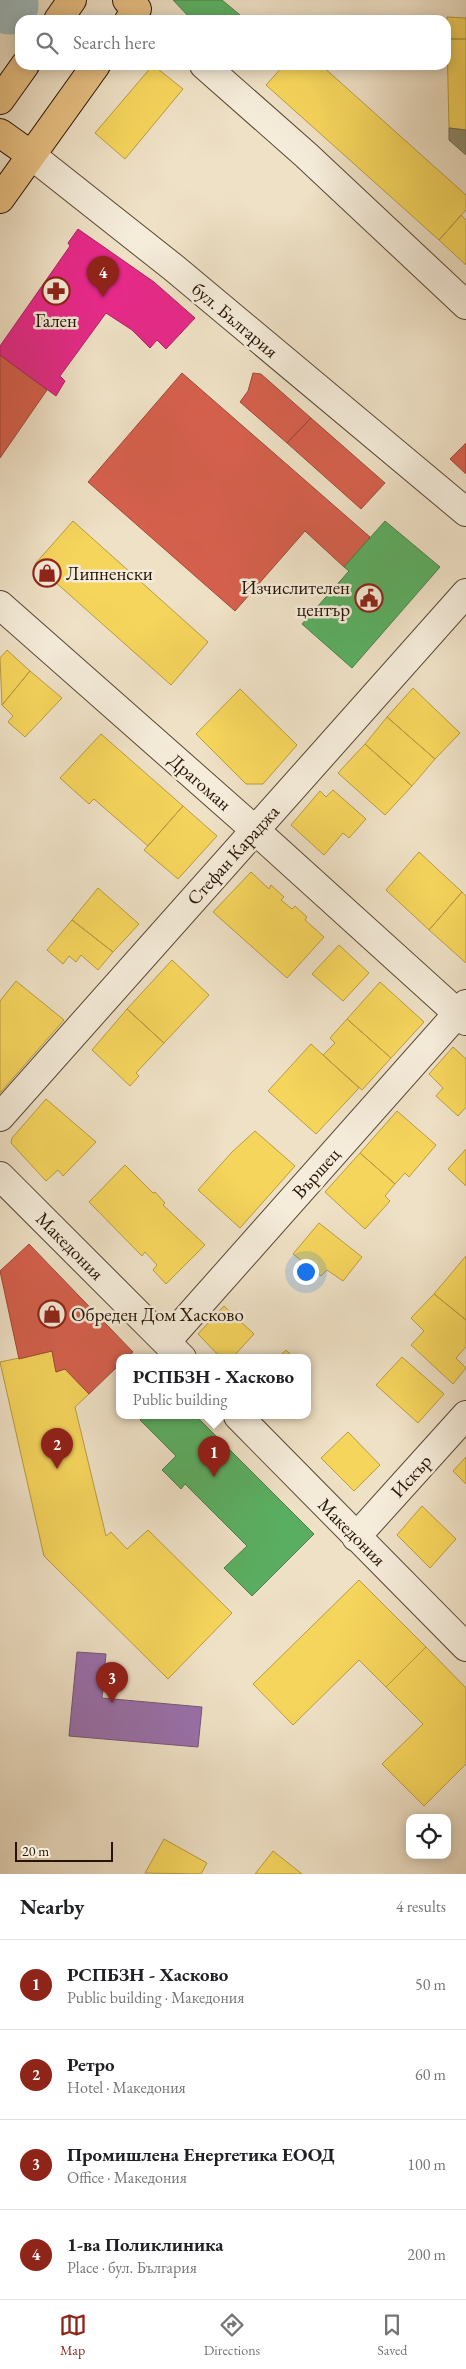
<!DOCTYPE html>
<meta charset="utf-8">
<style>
body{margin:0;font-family:"EB Garamond",serif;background:#f6f6f6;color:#202124}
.controls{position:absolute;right:15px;bottom:15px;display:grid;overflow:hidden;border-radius:10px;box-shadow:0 2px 12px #0003}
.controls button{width:45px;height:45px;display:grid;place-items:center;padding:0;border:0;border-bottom:1px solid #e0e0e0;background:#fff;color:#202124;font:25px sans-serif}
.scale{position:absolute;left:15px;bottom:12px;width:98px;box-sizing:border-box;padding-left:5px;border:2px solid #261303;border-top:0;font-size:14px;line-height:18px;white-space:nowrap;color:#261303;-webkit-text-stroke:4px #f5ecda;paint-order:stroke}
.you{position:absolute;left:305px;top:1271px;width:18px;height:18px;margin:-12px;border:4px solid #fff;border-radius:50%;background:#1a73e8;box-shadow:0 0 0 8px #1a73e833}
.badge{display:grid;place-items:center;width:32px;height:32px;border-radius:50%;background:#8f2418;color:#fff;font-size:16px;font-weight:700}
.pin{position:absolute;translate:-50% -41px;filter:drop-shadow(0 1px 2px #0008)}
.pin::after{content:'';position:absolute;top:26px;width:18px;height:15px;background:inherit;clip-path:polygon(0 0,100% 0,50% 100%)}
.popup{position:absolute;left:116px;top:1354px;width:195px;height:65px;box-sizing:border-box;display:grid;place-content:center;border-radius:10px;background:#fff;filter:drop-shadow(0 1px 4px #0005);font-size:16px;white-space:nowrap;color:#757577}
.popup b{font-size:19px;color:#202124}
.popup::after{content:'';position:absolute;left:50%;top:100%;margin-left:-10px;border:10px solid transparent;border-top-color:#fff}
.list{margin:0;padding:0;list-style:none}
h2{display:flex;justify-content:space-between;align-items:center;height:65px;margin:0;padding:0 20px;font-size:21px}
h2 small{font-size:16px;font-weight:400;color:#757577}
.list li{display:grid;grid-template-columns:32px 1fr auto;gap:15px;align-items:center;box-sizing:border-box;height:90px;padding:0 20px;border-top:1px solid #e0e0e0}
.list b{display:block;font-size:19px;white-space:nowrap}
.list p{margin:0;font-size:16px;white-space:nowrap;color:#757577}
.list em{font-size:16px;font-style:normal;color:#757577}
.icon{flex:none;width:28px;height:28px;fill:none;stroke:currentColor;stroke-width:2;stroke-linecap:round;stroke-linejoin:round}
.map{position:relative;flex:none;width:466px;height:1874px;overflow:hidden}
.search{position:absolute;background:#fff;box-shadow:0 2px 12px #0003;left:15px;right:15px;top:15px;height:55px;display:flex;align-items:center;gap:12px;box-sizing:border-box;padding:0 18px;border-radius:15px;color:#757577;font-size:19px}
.sheet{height:425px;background:#fff}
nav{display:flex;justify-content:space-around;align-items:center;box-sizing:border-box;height:70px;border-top:1px solid #e0e0e0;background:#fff;font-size:14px;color:#757577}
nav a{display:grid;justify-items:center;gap:2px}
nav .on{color:#8f2418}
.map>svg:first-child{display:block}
</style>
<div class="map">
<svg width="466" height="1874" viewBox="0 0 466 1874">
<rect width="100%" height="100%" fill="#efe1c6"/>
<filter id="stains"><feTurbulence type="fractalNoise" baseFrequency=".004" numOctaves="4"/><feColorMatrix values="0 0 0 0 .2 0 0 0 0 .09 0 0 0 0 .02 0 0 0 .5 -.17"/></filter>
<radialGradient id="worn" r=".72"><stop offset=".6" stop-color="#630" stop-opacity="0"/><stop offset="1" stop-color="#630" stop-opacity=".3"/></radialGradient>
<path fill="#f6d55c" stroke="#b89b41" d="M447 17 466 18V39H447Z
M447 39H466V130L449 128Z
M153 65 183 89 125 159 95 133Z
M284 65H321L466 195V210L439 240 266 85Z
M461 215 466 220V265L439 240Z
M73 521 208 642 171 685 35 564Z
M7 650 30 671 2 705 0 658Z
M30 671 62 698 25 737 8 722 13 716 2 705Z
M413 688 460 733 435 759 387 717Z
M240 689 297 745 263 784H246L196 734Z
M387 717 435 759 412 786 365 744Z
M101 734 183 806 148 846 94 799 89 804 60 778Z
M365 744 412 786 385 815 338 773Z
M333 790 366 819 349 838 343 833 324 855 291 825 320 791 326 797Z
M183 806 217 836 178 879 144 850Z
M419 852 462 892 429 930 386 890Z
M251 872 269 889 271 885 284 897 281 900 292 909 295 906 307 917 305 920 324 937 287 978 213 912Z
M98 888 139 924 113 952 72 920Z
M462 892 466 896V963L429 930Z
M72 920 113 952 98 970 81 955 76 962 69 956 63 964 47 950Z
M339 945 369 973 343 1001 312 974Z
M172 960 209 995 164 1043 127 1009Z
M16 981 64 1020 0 1093V1001Z
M380 982 424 1022 391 1058 347 1019Z
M127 1009 164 1043 136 1073 139 1076 130 1086 92 1050Z
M347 1019 391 1058 362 1090 323 1055 335 1043 330 1038Z
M311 1044 359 1088 316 1134 268 1091Z
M453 1047 466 1059V1107L458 1116 436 1096 443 1088 429 1074Z
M46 1099 96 1142 63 1176 58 1170 46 1181 11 1143 12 1138Z
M397 1111 436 1145 409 1177 405 1173 395 1184 360 1153Z
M255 1131 295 1166 240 1228 198 1190 232 1152Z
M466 1149V1186L448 1169Z
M360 1153 395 1184 385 1196 390 1201 365 1229 325 1192Z
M125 1165 153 1193 155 1192 165 1203 163 1205 205 1245 166 1284 153 1270 157 1265 145 1252 142 1256 89 1202Z
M319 1223 362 1257 343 1281 327 1270 321 1276 293 1254Z
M466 1256V1320L434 1294Z
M434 1294 466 1320V1347L456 1358 466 1368 453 1384 411 1345 424 1331 411 1318Z
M224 1306 254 1334 232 1358H221L198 1334Z
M286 1350 294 1358H278Z
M52 1351 56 1372 65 1369 89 1394 75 1407 106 1536 111 1532 127 1549 148 1530 232 1613 168 1679 44 1556 0 1362Z
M402 1357 444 1394 418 1423 376 1385Z
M348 1432 380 1465 354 1491 321 1458Z
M466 1457V1484L453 1471Z
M422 1506 456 1539 430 1568 397 1535Z
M359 1580 426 1647 386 1687 359 1660 293 1725 253 1684Z
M426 1647 466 1688V1764L424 1806 382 1764 423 1724 386 1687Z
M164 1839 207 1863 201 1874 145 1873Z
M273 1851 302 1874H255Z"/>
<path fill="#d6604d" stroke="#a14937" d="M0 355 47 390 0 458Z
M182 373 370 537 344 567 305 531 235 611 88 482Z
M253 373 261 374 311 418 287 443 240 402 248 391Z
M311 418 385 483 361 509 287 443Z
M466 443V474L450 459Z
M29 1244 133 1352 126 1358H120V1364L89 1394 65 1369 56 1372 52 1351 19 1359 0 1271Z"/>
<path fill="#9970ab" stroke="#765479" d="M77 1652 106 1654 102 1698 202 1707 198 1747 69 1736Z"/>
<path fill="#e7298a" stroke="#ad2262" d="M78 229 154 282 195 318 166 349 157 340 150 348 132 330 106 313 60 376 65 381 56 396 0 355V346L70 246 68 243Z"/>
<path fill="#5aae61" stroke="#4a8045" d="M173 0H222L240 15 236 20H192Z
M385 521 440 567 352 668 302 624 349 571 344 567Z
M144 1416H196L314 1534 252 1596 224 1568 247 1546 185 1484 181 1489 162 1470 176 1456 140 1420Z"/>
<path fill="#8c8c6e" stroke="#6d684e" d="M449 128 466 130V155L449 140Z"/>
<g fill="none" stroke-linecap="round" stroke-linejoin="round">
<path stroke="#9ebbbf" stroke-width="59" d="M2 0 9 5"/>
<g stroke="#584634" stroke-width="30">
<path id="minor" d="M204 65 306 155 466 305
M31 155 174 268 466 512
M0 605 255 830 466 1021
M0 1117 466 593
M0 1176 182 1358
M166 1342 466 1004
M238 1416 466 1647
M356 1537 466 1415"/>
</g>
<g stroke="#261303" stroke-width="30">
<path id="major" d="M127 0 137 9 129 20
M58 20 72 0
M0 100 25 65
M0 133 31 155
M0 199 96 65"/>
</g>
<use href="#minor" stroke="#f5ecda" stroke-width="28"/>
<use href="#major" stroke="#e8c083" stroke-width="28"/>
</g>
<defs>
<g id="pharmacy-ring" transform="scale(1.4375)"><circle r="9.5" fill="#f5ecda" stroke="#8f2418" stroke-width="1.5"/><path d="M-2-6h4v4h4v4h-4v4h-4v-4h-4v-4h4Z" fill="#8f2418"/></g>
<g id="shop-ring" transform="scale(1.4375)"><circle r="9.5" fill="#f5ecda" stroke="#8f2418" stroke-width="1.5"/><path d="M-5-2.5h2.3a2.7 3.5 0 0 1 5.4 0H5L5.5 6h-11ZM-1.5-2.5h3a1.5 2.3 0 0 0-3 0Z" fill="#8f2418"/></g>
<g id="civic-ring" transform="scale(1.4375)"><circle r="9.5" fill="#f5ecda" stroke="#8f2418" stroke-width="1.5"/><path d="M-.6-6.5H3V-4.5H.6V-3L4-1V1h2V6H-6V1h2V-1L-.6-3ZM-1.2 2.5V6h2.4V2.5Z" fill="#8f2418"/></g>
</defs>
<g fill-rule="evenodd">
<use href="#pharmacy-ring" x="56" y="291"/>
<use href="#shop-ring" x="47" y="573"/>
<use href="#civic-ring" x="369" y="598"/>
<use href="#shop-ring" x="52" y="1314"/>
</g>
<g text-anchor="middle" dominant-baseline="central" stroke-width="5" stroke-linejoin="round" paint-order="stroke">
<g font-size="19" fill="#261303" stroke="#f5ecda" text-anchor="start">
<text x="56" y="320" text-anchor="middle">Гален</text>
<text x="66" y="573">Липненски</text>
<text x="350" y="587" text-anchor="end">Изчислителен<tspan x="350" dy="22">център</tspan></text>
<text x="71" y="1314">Обреден Дом Хасково</text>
</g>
<g font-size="19" fill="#261303" stroke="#f5ecda">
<text transform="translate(235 320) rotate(40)">бул. България</text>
<text transform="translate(200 782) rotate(41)">Драгоман</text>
<text transform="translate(233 855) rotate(-48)">Стефан Караджа</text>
<text transform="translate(316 1173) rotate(-48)">Вършец</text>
<text transform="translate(70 1246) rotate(45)">Македония</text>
<text transform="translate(411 1476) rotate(-48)">Искър</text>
<text transform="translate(352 1532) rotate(45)">Македония</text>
</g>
</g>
<rect width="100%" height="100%" filter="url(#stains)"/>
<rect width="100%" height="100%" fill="url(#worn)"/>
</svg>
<div class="controls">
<button><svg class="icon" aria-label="locate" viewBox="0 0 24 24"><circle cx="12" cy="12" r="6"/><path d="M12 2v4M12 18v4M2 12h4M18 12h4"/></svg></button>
</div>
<div class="scale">20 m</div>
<div class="you"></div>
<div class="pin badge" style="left:214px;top:1477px">1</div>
<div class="popup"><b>РСПБЗН - Хасково</b>Public building</div>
<div class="pin badge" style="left:57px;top:1469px">2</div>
<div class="pin badge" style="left:112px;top:1703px">3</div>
<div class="pin badge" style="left:103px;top:297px">4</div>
<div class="search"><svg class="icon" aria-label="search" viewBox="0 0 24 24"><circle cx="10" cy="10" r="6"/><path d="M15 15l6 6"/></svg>Search here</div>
</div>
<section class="sheet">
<h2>Nearby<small>4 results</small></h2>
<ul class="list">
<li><span class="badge">1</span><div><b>РСПБЗН - Хасково</b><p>Public building · Македония</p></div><em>50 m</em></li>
<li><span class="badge">2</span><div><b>Ретро</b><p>Hotel · Македония</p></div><em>60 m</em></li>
<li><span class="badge">3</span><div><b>Промишлена Енергетика ЕООД</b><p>Office · Македония</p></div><em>100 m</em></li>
<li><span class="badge">4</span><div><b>1-ва Поликлиника</b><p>Place · бул. България</p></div><em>200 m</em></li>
</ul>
</section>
<nav>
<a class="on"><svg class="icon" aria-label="map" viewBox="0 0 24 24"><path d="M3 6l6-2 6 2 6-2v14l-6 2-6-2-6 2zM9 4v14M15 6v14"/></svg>Map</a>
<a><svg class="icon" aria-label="directions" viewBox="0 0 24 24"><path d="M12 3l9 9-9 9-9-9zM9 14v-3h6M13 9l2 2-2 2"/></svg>Directions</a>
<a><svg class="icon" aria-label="saved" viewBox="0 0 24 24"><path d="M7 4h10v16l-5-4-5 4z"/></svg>Saved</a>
</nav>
